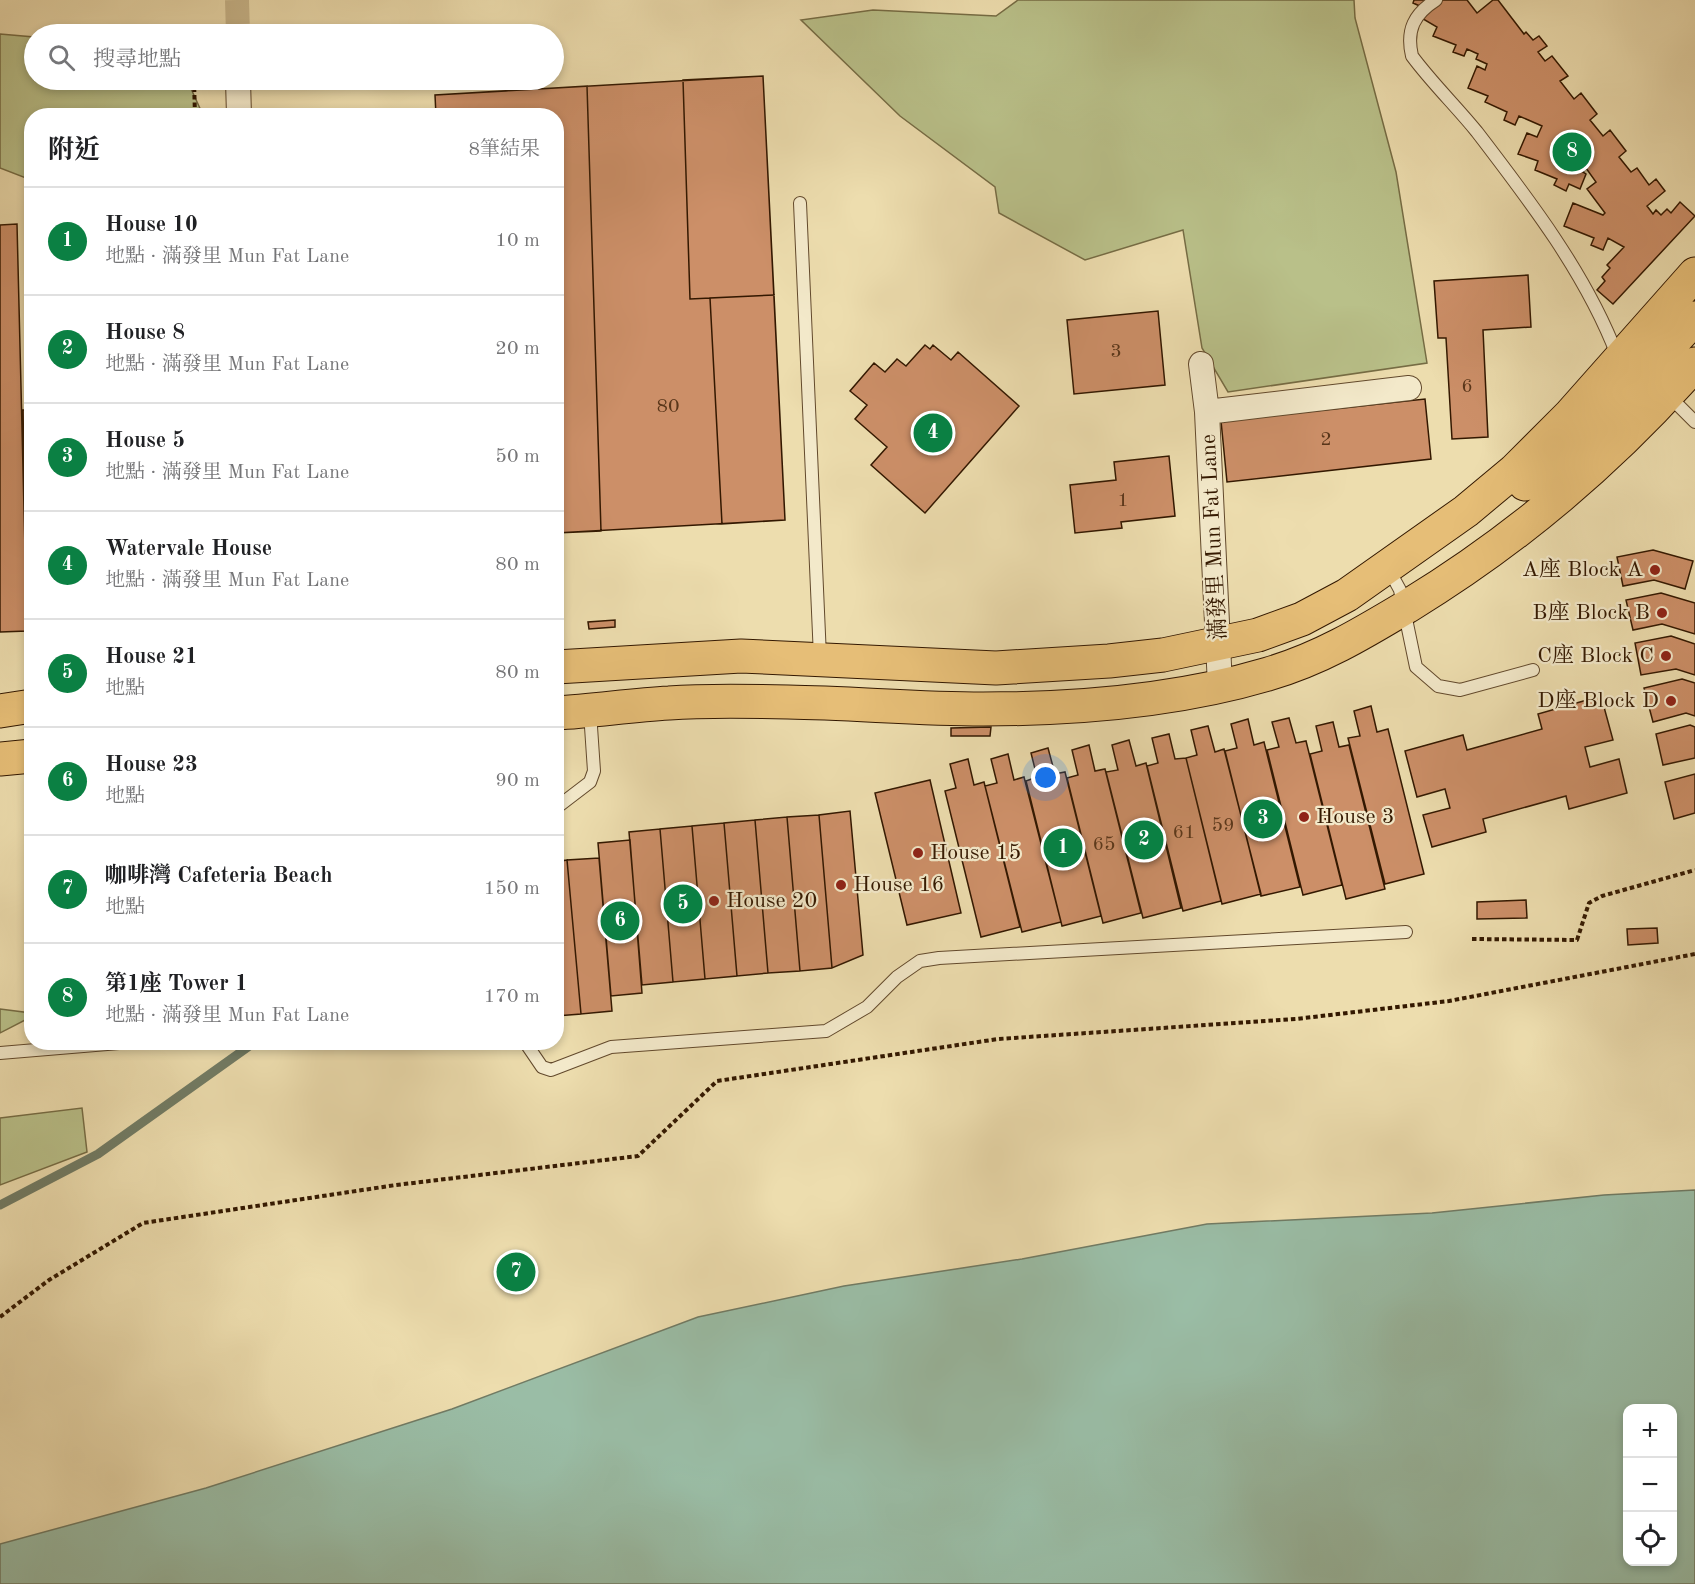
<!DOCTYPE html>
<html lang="zh-TW">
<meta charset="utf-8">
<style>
body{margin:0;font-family:"Old Standard TT","Noto Serif TC",serif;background:#f2f2f2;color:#202124}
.controls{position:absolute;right:18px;bottom:18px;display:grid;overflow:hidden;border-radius:12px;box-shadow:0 3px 9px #0003}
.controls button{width:54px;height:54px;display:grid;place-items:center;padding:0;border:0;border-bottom:2px solid #e0e0e0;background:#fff;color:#202124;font:30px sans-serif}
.you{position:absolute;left:1046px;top:778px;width:21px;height:21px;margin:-15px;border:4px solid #fff;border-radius:50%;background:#1a73e8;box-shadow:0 0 0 9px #1a73e833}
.badge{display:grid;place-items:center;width:39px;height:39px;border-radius:50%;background:#0b8043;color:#fff;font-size:20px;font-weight:700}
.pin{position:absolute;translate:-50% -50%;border:3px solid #fff;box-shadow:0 2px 6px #0006}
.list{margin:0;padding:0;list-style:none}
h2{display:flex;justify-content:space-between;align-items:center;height:78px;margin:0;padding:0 24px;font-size:26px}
h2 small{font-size:20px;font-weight:400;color:#757577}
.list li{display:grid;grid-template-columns:39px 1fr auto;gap:18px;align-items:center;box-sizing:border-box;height:108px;padding:0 24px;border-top:2px solid #e0e0e0}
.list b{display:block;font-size:22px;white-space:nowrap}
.list p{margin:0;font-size:20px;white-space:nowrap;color:#757577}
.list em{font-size:20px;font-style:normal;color:#757577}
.icon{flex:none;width:33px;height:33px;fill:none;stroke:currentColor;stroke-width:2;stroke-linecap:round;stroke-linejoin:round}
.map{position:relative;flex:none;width:1695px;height:1584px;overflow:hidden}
.search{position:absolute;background:#fff;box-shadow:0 3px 9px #0003;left:24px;top:24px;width:540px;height:66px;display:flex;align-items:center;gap:15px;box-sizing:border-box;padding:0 21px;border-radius:33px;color:#757577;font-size:22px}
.panel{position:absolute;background:#fff;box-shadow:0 3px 9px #0003;left:24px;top:108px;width:540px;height:942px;border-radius:24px}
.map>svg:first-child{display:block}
</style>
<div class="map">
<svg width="1695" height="1584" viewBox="0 0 1695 1584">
<rect width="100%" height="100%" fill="#edddae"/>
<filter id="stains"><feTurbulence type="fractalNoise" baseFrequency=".00333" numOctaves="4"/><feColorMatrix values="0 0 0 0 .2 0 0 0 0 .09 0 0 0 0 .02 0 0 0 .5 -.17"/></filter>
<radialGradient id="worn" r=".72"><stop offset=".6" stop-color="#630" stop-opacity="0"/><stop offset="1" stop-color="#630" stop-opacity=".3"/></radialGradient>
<path fill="#b9c089" stroke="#766c44" stroke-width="1.5" d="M1018 0H1354L1355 18 1396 172 1427 363 1228 392 1202 348 1183 230 1085 260 999 213 995 187 900 116 801 20 873 10 996 16Z
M0 34 34 37V80H187L203 115 32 116 31 180 0 168Z
M0 1009 31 1013V1017L0 1033Z
M82 1108 87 1152 0 1185V1118Z"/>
<path fill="#9abda6" stroke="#717b64" stroke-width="1.5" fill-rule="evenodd" d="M1695 1190V1584H0V1544L206 1488 452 1409 698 1317 844 1286 1022 1259 1207 1224 1432 1213 1604 1195ZM1628 1408H1672V1562H1628Z"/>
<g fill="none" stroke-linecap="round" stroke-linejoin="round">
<path stroke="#717b64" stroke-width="9" d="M0 1205 98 1154 255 1042"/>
</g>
<path fill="#cc8f68" stroke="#331800" stroke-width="1.5" d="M1414 0H1467L1477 13 1493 0H1498L1524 34 1526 32 1533 40 1539 36 1547 46 1538 52 1545 61 1552 56 1568 76 1560 81 1574 99 1581 93 1597 114 1590 120 1603 136 1610 130 1626 151 1619 157 1631 172 1637 168 1649 185 1656 179 1665 191 1647 206 1653 214 1656 210 1661 215 1667 209 1671 213 1680 202 1695 216 1613 304 1597 290 1605 281 1602 277 1610 268 1607 265 1624 247 1608 238 1603 250 1591 245 1594 238 1564 226 1573 203 1603 215 1605 213 1587 189 1596 182 1586 168 1583 172 1586 174 1580 189 1569 184 1566 191 1554 185 1557 179 1535 170 1538 161 1518 154 1527 133 1537 137 1542 126 1519 116 1515 125 1504 120 1507 112 1485 102 1488 96 1468 88 1477 66 1485 70 1487 64 1476 59 1478 54 1467 49 1464 56 1453 52 1456 45 1433 36 1437 27 1418 16 1422 7 1413 3Z
M763 76 785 520 556 533V116H436L435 95Z
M763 76 774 295 690 299 683 80Z
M587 86 601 531 556 533V116H436L435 95Z
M17 224 27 631 0 632V225Z
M1528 275 1531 327 1483 330 1488 437 1452 439 1446 338H1438L1434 281Z
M774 295 785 520 722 524 710 298Z
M1158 311 1165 385 1074 394 1067 320Z
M925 345 930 349 933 345 951 360 958 352 1019 406 925 513 871 465 887 447 855 419 867 405 850 391 874 363 885 372 897 359 906 366Z
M1425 399 1431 459 1227 482 1221 421Z
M23 410H32V631H27Z
M1169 456 1175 516 1121 522 1122 528 1075 533 1070 485 1116 480 1114 462Z
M1653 550 1693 561 1685 589 1654 580 1623 586 1617 557Z
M1661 593 1695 603V634L1662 624 1633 630 1626 600Z
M615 620V627L589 629 588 622Z
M1671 636 1695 644V675L1676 669 1641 675 1635 643Z
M1682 679 1695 683V716L1686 713 1653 722 1644 688Z
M1601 696 1613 740 1585 747 1590 767 1619 759 1627 793 1569 809 1566 796 1483 819 1486 832 1432 847 1423 815 1450 808 1445 789 1417 797 1405 751 1463 735 1467 750 1542 729 1538 714Z
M1371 706 1377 732 1388 729 1424 874 1385 884 1348 738 1360 736 1354 711Z
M1289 718 1296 743 1306 741 1342 885 1303 895 1267 750 1279 747 1272 722Z
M1248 719 1254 745 1264 742 1300 887 1261 896 1225 751 1237 748 1231 724Z
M1333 722 1339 747 1349 745 1385 889 1346 899 1310 754 1322 751 1316 726Z
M1690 725 1695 727V758L1663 765 1656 734Z
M1208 726 1215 752 1224 749 1261 894 1222 904 1186 758 1197 755 1191 730Z
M991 727 990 736H951V728Z
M1169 734 1175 759 1186 758 1221 901 1183 911 1147 766 1158 763 1152 738Z
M1129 740 1136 766 1146 763 1181 908 1143 918 1106 772 1118 770 1112 745Z
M1089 745 1095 771 1105 769 1141 913 1103 923 1067 778 1078 775 1072 750Z
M1048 748 1055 774 1065 772 1101 916 1062 926 1026 781 1037 777 1031 753Z
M1008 754 1014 780 1024 777 1061 922 1022 932 985 786 997 783 991 759Z
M968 759 974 785 984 782 1020 927 981 937 945 791 956 788 950 764Z
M1695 774V813L1674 819 1665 782Z
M930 780 961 913 907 925 875 793Z
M850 811 863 955 832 968 819 815Z
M819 815 832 968 800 971 787 817Z
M787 817 800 971 768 973 755 820Z
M755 820 768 973 737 976 724 823Z
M724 823 737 976 705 979 692 826Z
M692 826 705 979 673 982 660 829Z
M660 829 673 982 642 985 629 832Z
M630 840 642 993 611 996 598 843Z
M599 858 612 1011 581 1014 567 860Z
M567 860 581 1014 556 1016V862Z
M1526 900 1527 918 1477 919V902Z
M1657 928 1658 943 1628 945 1627 929Z"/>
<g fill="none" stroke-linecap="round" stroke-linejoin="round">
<path stroke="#c8b68b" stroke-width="24" stroke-dasharray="24 12" stroke-linecap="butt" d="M237 0 238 34"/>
<g stroke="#62492c" stroke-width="14">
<path id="lane" d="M1436 0C1414 14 1406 30 1412 56 1432 83 1456 106 1477 132 1530 201 1586 274 1617 355
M800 203 820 657
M1669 396 1695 422
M1388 568 1400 590 1416 667 1438 686 1460 690 1533 670
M556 808 590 782 594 771 590 712
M525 1042 542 1067 551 1070 611 1047 826 1031 867 1007 897 977 920 961 939 958 1406 932
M0 1053 131 1042"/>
</g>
<g stroke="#62492c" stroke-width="26">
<path id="street" d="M238 80 239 116
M1201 364 1207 412
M1220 686 1207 412 1409 388"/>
</g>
<g stroke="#331800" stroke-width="35">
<path id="primary" d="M1525 484 1594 427 1695 318
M556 667 741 656 996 668 1109 661 1163 655 1258 635 1302 619 1347 595 1466 511 1514 471 1570 415 1695 274
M0 711 32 706
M556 713C594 711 631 705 669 703 708 700 749 701 788 702 853 703 918 709 983 709 1077 709 1177 701 1268 674 1320 659 1363 633 1408 606 1516 540 1612 459 1695 364
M0 759 32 756"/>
</g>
<path stroke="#331800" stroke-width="4" stroke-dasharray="4.5 3" stroke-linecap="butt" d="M192 31V34
M259 34V33
M194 80 195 116
M1472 939 1577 940 1589 903 1602 896 1695 870
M0 1317 49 1280 143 1223 396 1185 638 1156 717 1081 998 1039 1296 1019 1449 1001 1695 954"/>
<use href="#lane" stroke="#f3e9ca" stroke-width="12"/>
<use href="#street" stroke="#f3e9ca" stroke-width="24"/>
<use href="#primary" stroke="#e6be77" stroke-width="33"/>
</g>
<g fill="#8f2418" stroke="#f3e9ca" stroke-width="2">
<circle cx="1655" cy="570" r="6"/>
<circle cx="1662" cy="613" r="6"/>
<circle cx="1666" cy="656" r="6"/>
<circle cx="1671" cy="701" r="6"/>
<circle cx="1304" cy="817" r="6"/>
<circle cx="918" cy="853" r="6"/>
<circle cx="841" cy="885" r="6"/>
<circle cx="714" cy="901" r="6"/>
</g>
<g text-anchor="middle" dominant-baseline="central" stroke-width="4.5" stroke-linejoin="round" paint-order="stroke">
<g font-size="20" fill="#59361a">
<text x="1116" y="352">3</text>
<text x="1467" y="387">6</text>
<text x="668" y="407">80</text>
<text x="1326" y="440">2</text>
<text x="1123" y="501">1</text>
<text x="1223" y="826">59</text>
<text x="1184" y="833">61</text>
<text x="1104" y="845">65</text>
</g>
<g font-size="22" fill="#331800" stroke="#f3e9ca">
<text transform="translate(1214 537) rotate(-93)">滿發里 Mun Fat Lane</text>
</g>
<g font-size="22" fill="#331800" stroke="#f3e9ca" text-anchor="end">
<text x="1643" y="570">A座 Block A</text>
<text x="1650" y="613">B座 Block B</text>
<text x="1654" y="656">C座 Block C</text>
<text x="1659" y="701">D座 Block D</text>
<text x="1316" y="817" text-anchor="start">House 3</text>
<text x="930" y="853" text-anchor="start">House 15</text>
<text x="853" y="885" text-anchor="start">House 16</text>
<text x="726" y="901" text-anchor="start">House 20</text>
</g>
</g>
<rect width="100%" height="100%" filter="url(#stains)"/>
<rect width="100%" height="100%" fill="url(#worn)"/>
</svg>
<div class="controls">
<button>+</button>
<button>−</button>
<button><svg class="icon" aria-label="locate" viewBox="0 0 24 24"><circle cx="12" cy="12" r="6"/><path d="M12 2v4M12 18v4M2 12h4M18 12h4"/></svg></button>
</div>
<div class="you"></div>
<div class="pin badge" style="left:1063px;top:848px">1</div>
<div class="pin badge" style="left:1144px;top:840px">2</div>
<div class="pin badge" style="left:1263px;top:819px">3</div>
<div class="pin badge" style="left:933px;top:433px">4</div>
<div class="pin badge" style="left:683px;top:904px">5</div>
<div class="pin badge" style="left:620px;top:921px">6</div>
<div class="pin badge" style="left:516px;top:1272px">7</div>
<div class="pin badge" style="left:1572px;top:152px">8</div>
<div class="search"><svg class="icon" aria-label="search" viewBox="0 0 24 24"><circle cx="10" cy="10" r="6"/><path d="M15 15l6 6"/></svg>搜尋地點</div>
<section class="panel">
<h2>附近<small>8筆結果</small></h2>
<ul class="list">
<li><span class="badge">1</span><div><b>House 10</b><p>地點 · 滿發里 Mun Fat Lane</p></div><em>10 m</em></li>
<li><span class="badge">2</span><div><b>House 8</b><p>地點 · 滿發里 Mun Fat Lane</p></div><em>20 m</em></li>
<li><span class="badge">3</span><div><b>House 5</b><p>地點 · 滿發里 Mun Fat Lane</p></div><em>50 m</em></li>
<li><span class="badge">4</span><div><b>Watervale House</b><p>地點 · 滿發里 Mun Fat Lane</p></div><em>80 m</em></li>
<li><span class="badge">5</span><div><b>House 21</b><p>地點</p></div><em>80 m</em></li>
<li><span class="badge">6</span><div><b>House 23</b><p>地點</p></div><em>90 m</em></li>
<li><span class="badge">7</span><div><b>咖啡灣 Cafeteria Beach</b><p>地點</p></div><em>150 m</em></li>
<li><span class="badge">8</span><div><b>第1座 Tower 1</b><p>地點 · 滿發里 Mun Fat Lane</p></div><em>170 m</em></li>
</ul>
</section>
</div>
